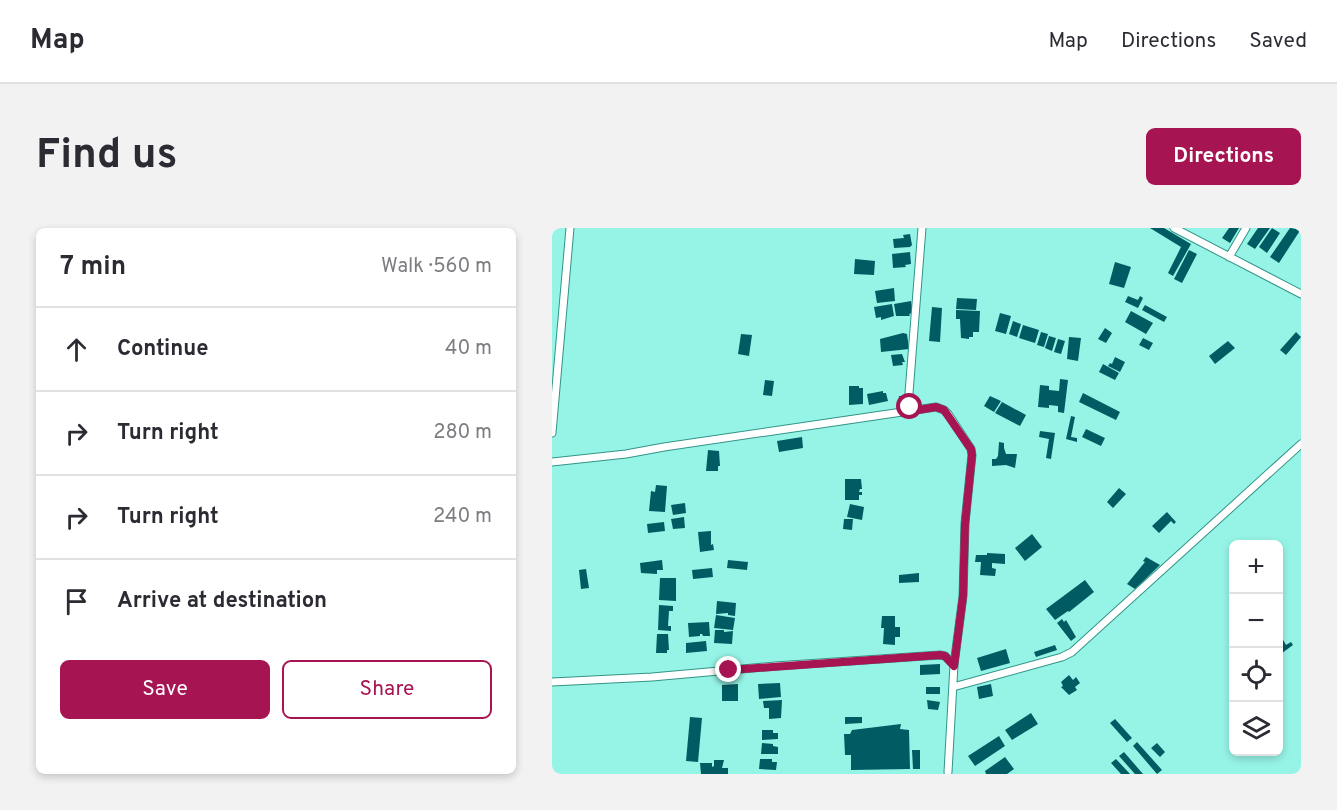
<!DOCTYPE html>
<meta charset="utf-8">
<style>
body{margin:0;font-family:Overpass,sans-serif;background:#f2f2f3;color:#2b2b33}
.controls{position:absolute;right:18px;bottom:18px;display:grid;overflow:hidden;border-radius:9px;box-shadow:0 3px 9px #0003}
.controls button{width:54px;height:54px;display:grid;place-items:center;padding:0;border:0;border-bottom:2px solid #e1e1e2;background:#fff;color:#2b2b33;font:30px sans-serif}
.stop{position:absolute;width:18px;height:18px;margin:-14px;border:4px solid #a61452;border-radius:50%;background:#fff}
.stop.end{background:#a61452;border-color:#fff;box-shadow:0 2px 6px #0008}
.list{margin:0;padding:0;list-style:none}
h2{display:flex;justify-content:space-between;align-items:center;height:78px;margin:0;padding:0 24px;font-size:26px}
h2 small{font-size:20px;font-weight:400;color:#7c7c81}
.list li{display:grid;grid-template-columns:39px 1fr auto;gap:18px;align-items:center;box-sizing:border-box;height:84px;padding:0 24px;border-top:2px solid #e1e1e2}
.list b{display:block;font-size:22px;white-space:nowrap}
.list em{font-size:20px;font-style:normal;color:#7c7c81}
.actions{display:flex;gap:12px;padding:18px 24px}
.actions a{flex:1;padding:14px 0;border:2px solid #a61452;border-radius:9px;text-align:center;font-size:21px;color:#a61452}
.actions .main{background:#a61452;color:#fff}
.icon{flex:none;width:33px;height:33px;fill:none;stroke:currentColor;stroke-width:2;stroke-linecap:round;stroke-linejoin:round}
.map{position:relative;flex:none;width:749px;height:546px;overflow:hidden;border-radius:9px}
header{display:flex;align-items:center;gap:36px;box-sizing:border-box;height:84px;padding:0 30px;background:#fff;border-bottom:2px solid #e1e1e2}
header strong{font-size:28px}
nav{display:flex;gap:33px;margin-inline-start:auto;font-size:21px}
.intro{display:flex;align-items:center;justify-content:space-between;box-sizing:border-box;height:144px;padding:0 36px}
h1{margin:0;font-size:42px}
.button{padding:15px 27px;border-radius:9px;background:#a61452;color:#fff;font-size:21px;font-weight:700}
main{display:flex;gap:36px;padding:0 36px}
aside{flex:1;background:#fff;border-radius:9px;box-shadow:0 3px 9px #0003}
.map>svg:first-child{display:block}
</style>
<header>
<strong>Map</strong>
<nav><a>Map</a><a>Directions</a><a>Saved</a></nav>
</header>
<div class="intro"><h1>Find us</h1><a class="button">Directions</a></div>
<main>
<aside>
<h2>7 min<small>Walk · 560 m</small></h2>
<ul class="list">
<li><svg class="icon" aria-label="ahead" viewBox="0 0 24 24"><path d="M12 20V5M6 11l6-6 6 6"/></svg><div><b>Continue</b></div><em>40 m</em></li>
<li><svg class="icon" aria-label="right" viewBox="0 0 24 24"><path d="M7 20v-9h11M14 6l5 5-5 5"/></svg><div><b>Turn right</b></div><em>280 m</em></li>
<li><svg class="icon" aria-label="right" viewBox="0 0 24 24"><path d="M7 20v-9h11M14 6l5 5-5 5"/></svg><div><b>Turn right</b></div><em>240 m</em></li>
<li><svg class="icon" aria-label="arrive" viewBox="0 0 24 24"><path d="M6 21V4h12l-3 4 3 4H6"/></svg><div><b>Arrive at destination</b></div></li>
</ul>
<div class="actions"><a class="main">Save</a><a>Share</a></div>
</aside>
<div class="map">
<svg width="749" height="546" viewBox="0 0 749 546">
<rect width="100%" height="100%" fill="#96f4e6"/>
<path fill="#005b62" d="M598 0H612L639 16 621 48 616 45 629 19Z
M677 0H687L678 15 670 10Z
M706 0H718L703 21 695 16Z
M720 0 728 5 715 25 707 19Z
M738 0 749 1 727 35 718 29Z
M358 6 360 17 358 19 342 20 341 11 352 10 351 7Z
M637 22 645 26 630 55 622 51Z
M358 24 359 36 353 37 354 39 341 40 340 26Z
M303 31 323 33 322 47 302 46Z
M563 34 579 39 572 60 557 56Z
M342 60 343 73 325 75 323 63Z
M576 68 586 72 588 68 591 70 586 80 573 74Z
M405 70 425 71 424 82 404 81Z
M359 73 361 85 357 86 358 88H344L342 76Z
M340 76 342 88 329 92V89L324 90 322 79Z
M593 77 615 89 612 94 590 82Z
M380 79 390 80 388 114 377 113Z
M404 82 428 83 427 104H421V109H417V111L409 110 408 91H404Z
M579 83 601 95 594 106 573 94Z
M448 85 459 88 454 106 443 103Z
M461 93 469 96 465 109 457 106Z
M471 97 487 102 483 115 467 110Z
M553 100 560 105 554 115 546 111Z
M489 104 496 106 492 119 485 117Z
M744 104 749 109 734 127 728 122Z
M351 105 355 106 357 121 329 124 328 111Z
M189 106 200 107 197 128 186 126Z
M497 108 504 110 500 123 493 120Z
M517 109 529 110 526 133 515 131Z
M591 110 601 115 597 122 587 117Z
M506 111 513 113 509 126 502 124Z
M676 113 683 120 663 136 657 128Z
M350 126 353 134H350L351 137 341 138 339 127Z
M563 129 573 134 568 144 556 138 558 135 560 136Z
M551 136 567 145 563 152 547 144Z
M508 151 516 152 512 185 506 184V178L497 177V180L486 179 488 157 497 158V162L507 163Z
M213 152 222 153 220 168 211 167Z
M297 158H307V160H311V176L297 177Z
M331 163V165H334L336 173 317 177 315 166Z
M531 165 568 184 564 192 527 174Z
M347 168 355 169V180H346Z
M438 168 449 173 442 184 432 178Z
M450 174 474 187 468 198 443 185Z
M519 188 523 189 519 209 525 210V214L514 211Z
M534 201 553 210 549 218 530 209Z
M488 203 503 205 499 231 494 230 497 211 487 209Z
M250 209 251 220 227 224 225 213Z
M447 214 452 215V220L454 226H465L463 240 454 237 440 238V231H444L446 228Z
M156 222 167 223 168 238H166V243H154Z
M293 251H309L310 261H308L307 264H310V267H307V272H293Z
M104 257 115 258 113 284 97 283 99 263 103 264Z
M567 260 574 266 561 280 555 274Z
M133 275 134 285 121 287 119 277Z
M298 276 312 279 310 292 295 289Z
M615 284 624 294 622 296 619 293 607 305 600 298Z
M132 289 133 300 121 301 119 291Z
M292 291H301L300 302 291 301Z
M112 294 113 303 96 305 95 296Z
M159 303V317L161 316 162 322 148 324 146 304Z
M480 306 490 319 473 333 463 320Z
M435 325 453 326V336L440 335V340L444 341 443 348 428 347 429 334H423L424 327H435Z
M594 329 608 337 583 361 575 356 593 334 591 333Z
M110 332 111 342H105V346L89 345 88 335Z
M176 332 196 334 195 342 175 340Z
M160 340 161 349 141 351 140 342Z
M34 341 37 360 29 361 27 342Z
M367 345V354L347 355V347Z
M108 350H124V373L107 372Z
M533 352 542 364 517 384 516 383 503 392 494 381Z
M165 373 184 375 183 388 176 387V385L164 386Z
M107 377 121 378V383H117L116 398H119V403L106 402Z
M164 387 183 390 181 402 162 400Z
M330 388H343V399H348V409H343V417L331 416 332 400H329Z
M510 391 512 394 514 392 524 409 519 413 505 395Z
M157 394 158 408H151L150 406H148V408L137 409 136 395Z
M163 402H172V404L181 403 180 416 162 415Z
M726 403 734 417 739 414 741 417 726 428Z
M105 406H116L117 422H115V425H104Z
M154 413 155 423 134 425V415Z
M503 417 505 422 484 429 482 424Z
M454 421 458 435 429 443 425 430Z
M388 436V446L368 447V437Z
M517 447 521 452 524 449 528 455 523 459 525 462 517 467 509 459 511 458 509 454Z
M228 455 229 469 207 471 206 456Z
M186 456V473H170V457Z
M439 456 441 468 427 471 425 459Z
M374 459H388V466H374Z
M230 472 229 490 217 491V480H212L211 473Z
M375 472 388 474 386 482 376 481Z
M479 485 486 496 460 512 453 502Z
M138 489 150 490 146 534 134 533Z
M293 489H310V495L293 496Z
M563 491 580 510 575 514 558 495Z
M349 496 348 501 357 502 358 541 299 542V527H293L292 506H298L300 502Z
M210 502H221V505H226V511L210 512Z
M447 508 453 518 423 538 416 528Z
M585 514 610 542 605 546 581 518Z
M210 515 221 516V518L226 519V526H209Z
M605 515 613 524 608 529 599 520Z
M360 522H368V541H361Z
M572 524 591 546H583L567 528Z
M453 529 462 541 455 546H434L433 543Z
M208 531H220V534H225L224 542 207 541Z
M564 531 578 546H569L559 535Z
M162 532H172L170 540H176V546H149L148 535H160V539L162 538Z"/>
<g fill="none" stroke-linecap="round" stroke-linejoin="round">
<g stroke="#319488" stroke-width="9">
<path id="minor" d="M622 0 749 66
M677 29 694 0
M360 183 357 165 370 0
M0 205 18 0
M0 234 74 226 112 219 384 179 392 182 396 186 419 221 420 227 413 295 411 368 402 437 396 544
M0 454 100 449 223 438 388 427 393 428 402 437
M401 459 510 429 520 424 749 216"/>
</g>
<use href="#minor" stroke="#fff" stroke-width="7"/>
</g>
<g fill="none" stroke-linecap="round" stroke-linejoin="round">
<path stroke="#a61452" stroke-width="8" d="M177 442 388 427 393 428 402 438 411 368 413 296 420 227 419 221 392 182 384 179 360 183 358 179"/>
</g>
</svg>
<div class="controls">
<button>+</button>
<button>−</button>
<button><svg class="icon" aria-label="locate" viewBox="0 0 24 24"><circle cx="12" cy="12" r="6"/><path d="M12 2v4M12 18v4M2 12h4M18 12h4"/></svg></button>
<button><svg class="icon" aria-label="layers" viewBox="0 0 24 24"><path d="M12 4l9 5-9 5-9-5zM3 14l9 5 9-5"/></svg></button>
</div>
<div class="stop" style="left:358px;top:179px"></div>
<div class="stop end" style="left:177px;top:442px"></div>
</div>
</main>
